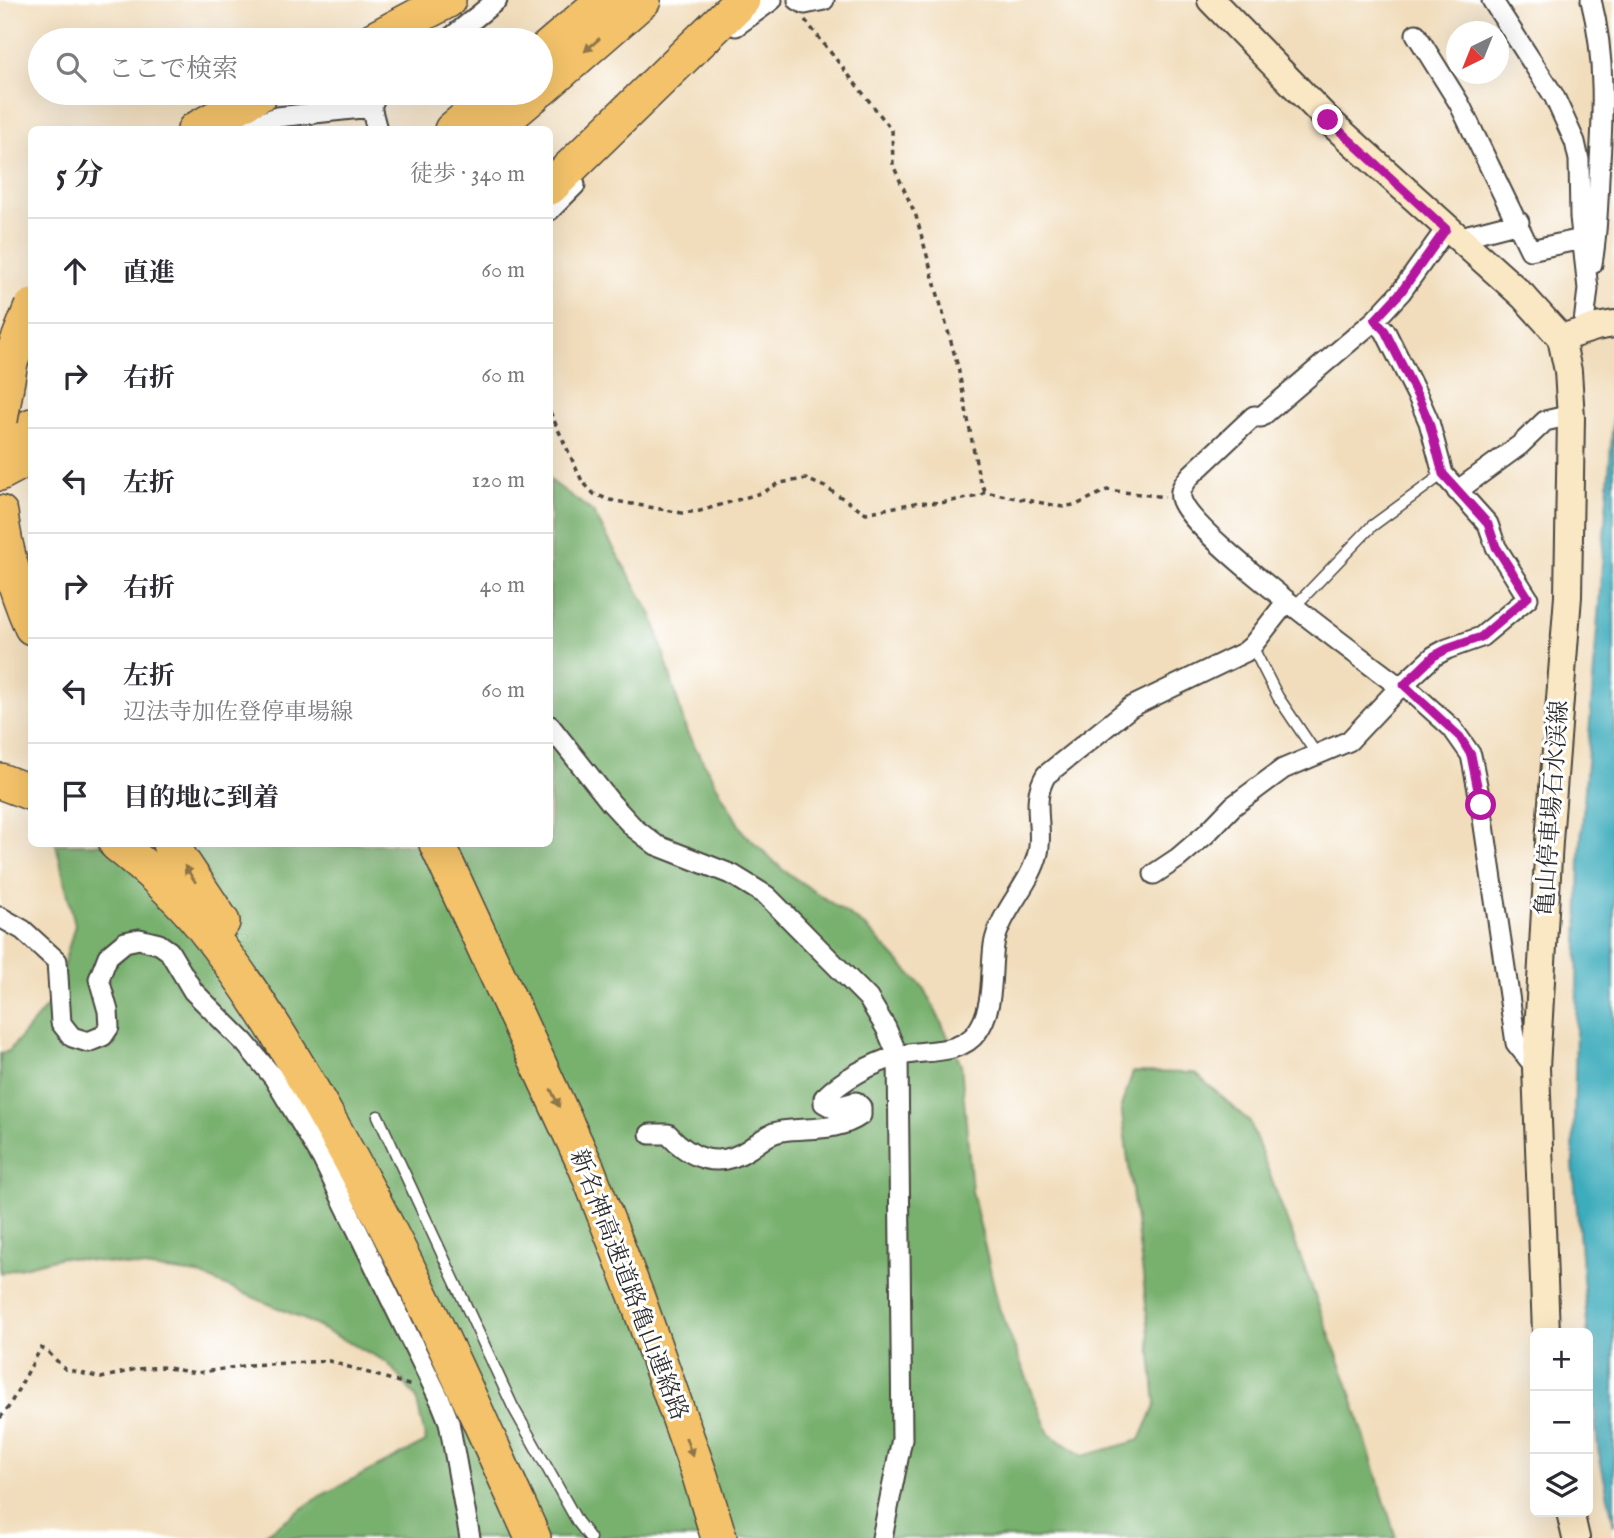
<!DOCTYPE html>
<html lang="ja">
<meta charset="utf-8">
<style>
body{margin:0;font-family:"IM FELL English","Noto Serif JP",serif;background:#f2f2f3;color:#2b2b33}
.controls{position:absolute;right:21px;bottom:21px;display:grid;overflow:hidden;border-radius:10px;box-shadow:0 7px 28px #0002}
.controls button{width:63px;height:63px;display:grid;place-items:center;padding:0;border:0;border-bottom:2px solid #e1e1e2;background:#fff;color:#2b2b33;font:35px sans-serif}
.compass{position:absolute;left:1446px;top:21px;width:63px;height:63px;border-radius:50%;background:#fff;box-shadow:0 7px 28px #0002;rotate:223deg}
.stop{position:absolute;width:21px;height:21px;margin:-16px;border:5px solid #b5179e;border-radius:50%;background:#fff}
.stop.end{background:#b5179e;border-color:#fff;box-shadow:0 2px 7px #0008}
.list{margin:0;padding:0;list-style:none}
h2{display:flex;justify-content:space-between;align-items:center;height:91px;margin:0;padding:0 28px;font-size:30px}
h2 small{font-size:23px;font-weight:400;color:#7c7c81}
.list li{display:grid;grid-template-columns:46px 1fr auto;gap:21px;align-items:center;box-sizing:border-box;height:105px;padding:0 28px;border-top:2px solid #e1e1e2}
.list b{display:block;font-size:26px;white-space:nowrap}
.list p{margin:0;font-size:23px;white-space:nowrap;color:#7c7c81}
.list em{font-size:23px;font-style:normal;color:#7c7c81}
.icon{flex:none;width:38px;height:38px;fill:none;stroke:currentColor;stroke-width:2;stroke-linecap:round;stroke-linejoin:round}
.map{position:relative;flex:none;width:1614px;height:1538px;overflow:hidden}
.search{position:absolute;background:#fff;box-shadow:0 7px 28px #0002;left:28px;top:28px;width:525px;height:77px;display:flex;align-items:center;gap:18px;box-sizing:border-box;padding:0 24px;border-radius:38px;color:#7c7c81;font-size:26px}
.panel{position:absolute;background:#fff;box-shadow:0 7px 28px #0002;left:28px;top:126px;width:525px;height:721px;border-radius:10px}
.map>svg:first-child{display:block}
</style>
<div class="map">
<svg width="1614" height="1538" viewBox="0 0 1614 1538">
<rect width="100%" height="100%" fill="#fff"/>
<filter id="ink" filterUnits="userSpaceOnUse"><feTurbulence type="fractalNoise" baseFrequency=".0143" numOctaves="2"/><feDisplacementMap in="SourceGraphic" scale="14" xChannelSelector="R" yChannelSelector="G"/><feConvolveMatrix kernelMatrix="1 2 1 2 8 2 1 2 1" color-interpolation-filters="sRGB"/></filter>
<filter id="wash" filterUnits="userSpaceOnUse"><feTurbulence type="fractalNoise" baseFrequency=".00686" numOctaves="4" result="noise"/><feDisplacementMap in="SourceGraphic" scale="28" xChannelSelector="R" yChannelSelector="G"/><feGaussianBlur stdDeviation="1.57" result="paint"/><feColorMatrix in="noise" values="0 0 0 0 0 0 0 0 0 0 0 0 0 0 0 0 0 1.4 0 .05"/><feComposite in="paint" operator="in"/></filter>
<g filter="url(#wash)">
<rect width="100%" height="100%" fill="#f1ddbc"/>
<path fill="#78b06e" stroke="#526e4c" stroke-width="2" d="M550 480 593 512 653 617 687 733 743 832 783 870 865 926 925 989 961 1064 972 1191 999 1308 1049 1434 1083 1456 1140 1440 1156 1404 1143 1275 1121 1106 1133 1072 1195 1073 1250 1122 1348 1384 1396 1538H260L320 1496 426 1442 416 1397 387 1362 297 1316 198 1274 62 1257 0 1273V1054L9 1051 54 998 75 925 56 844H550Z"/>
<path fill="#3eacbc" stroke="#346c74" stroke-width="2" d="M1614 405V1525L1598 1449 1573 1164 1580 854Z"/>
</g>
<g filter="url(#ink)">
<g fill="none" stroke-linecap="round" stroke-linejoin="round">
<g stroke="#494641" stroke-width="13">
<path id="service" d="M1294 607 1372 526 1443 474
M1252 646 1278 697 1317 755
M378 1116 513 1407 577 1521 590 1538"/>
</g>
<g stroke="#494641" stroke-width="23">
<path id="minor" d="M798 0 805 4 824 0
M1492 0 1554 96 1575 142 1579 160 1580 217 1588 289 1583 331
M1591 0C1606 58 1603 118 1599 177 1598 206 1597 235 1592 264
M736 26 772 0
M1416 34 1459 103 1530 250 1582 239
M448 40 497 0
M241 130 277 117 371 107
M377 130 371 107 377 93
M550 210 575 185
M1457 238 1519 222
M1457 491 1520 445 1545 421 1571 415
M1404 685 1452 728 1471 755 1481 805 1516 1043 1536 1068
M1401 688C1365 660 1188 533 1181 498 1179 489 1186 481 1191 475L1254 416 1261 417 1375 320 1401 292 1446 229
M550 726 611 803 634 828 656 845 733 875 767 896 868 998 886 1028 898 1056 902 1439 882 1538
M1154 874 1178 858 1206 834 1233 806 1283 769 1349 741 1395 692 1434 656 1447 649 1481 637 1528 598 1496 547 1488 524 1443 474 1429 422 1419 399 1385 331 1375 320
M0 917 23 930 57 961 61 1023 72 1037 88 1042 103 1036 109 1027 108 1011 99 979 108 956 125 942 139 939 159 944 169 951 193 991 245 1043 274 1078 322 1158 441 1402 449 1422 470 1538
M650 1134H668C691 1159 718 1170 749 1149 760 1142 768 1133 782 1131 809 1127 837 1132 861 1115V1107L856 1102 833 1108 824 1103V1098C843 1079 871 1064 897 1056 923 1049 960 1056 977 1032 995 1007 990 974 994 945 1000 911 1030 886 1038 853 1044 826 1030 801 1046 775L1131 707 1245 652 1252 646 1287 601"/>
</g>
<g stroke="#494641" stroke-width="30">
<path id="secondary" d="M1211 0 1328 120 1523 296 1561 338
M1546 1333 1536 1068 1549 841 1568 596 1571 418 1568 371 1561 338 1596 327 1614 324
M1570 1512 1576 1538"/>
</g>
<g stroke="#494641" stroke-width="38">
<path id="motorway" d="M373 40 448 0
M541 54 604 0
M541 89 643 0
M195 130 261 93
M452 130 496 93
M492 130 536 93
M550 187 742 0
M0 443 32 426
M0 473 32 456
M0 513C5 553 16 590 32 627
M0 781 32 793
M117 844C147 868 177 894 201 924 250 985 290 1052 328 1119 406 1254 469 1396 533 1538
M170 844 222 922
M437 844 587 1169 637 1298 700 1476 719 1538"/>
</g>
<path stroke="#494641" stroke-width="3.5" stroke-dasharray="5 5" stroke-linecap="butt" d="M805 20 892 130 893 165 916 216 958 367 979 478 985 492
M550 412 582 481 594 494 610 500 682 513 700 511 764 492 779 483 806 479 825 487 866 513 919 502 940 503 980 496 985 492 1063 507 1078 504 1107 490 1165 497
M0 1418 8 1408 41 1348 46 1350 65 1369 101 1378 137 1369 162 1367 196 1373 249 1365 329 1361 412 1386"/>
<use href="#service" stroke="#fff" stroke-width="10"/>
<use href="#minor" stroke="#fff" stroke-width="19"/>
<use href="#secondary" stroke="#fae7c3" stroke-width="26"/>
<use href="#motorway" stroke="#f3c26a" stroke-width="35"/>
<g stroke="#494641" stroke-width="38" stroke-linecap="butt">
<path id="motorway-bridge" d="M0 420 10 362 32 307"/>
</g>
<use href="#motorway-bridge" stroke="#f3c26a" stroke-width="35"/>
</g>
<defs><path id="oneway-solid" d="M-6-.8H1V-3.2L6.5 0L1 3.2V.8H-6Z" transform="scale(1.75)"/></defs>
<g fill="#8f764a">
<use href="#oneway-solid" transform="translate(592 45) rotate(139)"/>
<use href="#oneway-solid" transform="translate(190 874) rotate(-124)"/>
<use href="#oneway-solid" transform="translate(555 1098) rotate(65)"/>
<use href="#oneway-solid" transform="translate(689 1447) rotate(71)"/>
</g>
</g>
<g fill="none" stroke-linecap="round" stroke-linejoin="round" filter="url(#ink)">
<path stroke="#b5179e" stroke-width="9" d="M1328 120 1446 229 1401 292 1375 320 1385 331 1419 399 1429 422 1443 474 1488 524 1496 547 1528 597 1481 637 1447 649 1434 656 1404 685 1460 737 1471 755 1481 805"/>
</g>
<g text-anchor="middle" dominant-baseline="central" stroke-width="6" stroke-linejoin="round" paint-order="stroke">
<g font-size="24" fill="#2b2b2b" stroke="#fff">
<text transform="translate(1553 808) rotate(-86)">亀山停車場石水渓線</text>
<text transform="translate(628 1285) rotate(69)">新名神高速道路亀山連絡路</text>
</g>
</g>
</svg>
<div class="controls">
<button>+</button>
<button>−</button>
<button><svg class="icon" aria-label="layers" viewBox="0 0 24 24"><path d="M12 4l9 5-9 5-9-5zM3 14l9 5 9-5"/></svg></button>
</div>
<svg class="compass" viewBox="-18 -18 36 36"><path d="M0-13l5 13h-10z" fill="#e53935"/><path d="M0 13l5-13h-10z" fill="#7c7c81"/></svg>
<div class="stop" style="left:1481px;top:805px"></div>
<div class="stop end" style="left:1328px;top:120px"></div>
<div class="search"><svg class="icon" aria-label="search" viewBox="0 0 24 24"><circle cx="10" cy="10" r="6"/><path d="M15 15l6 6"/></svg>ここで検索</div>
<section class="panel">
<h2>5 分<small>徒歩 · 340 m</small></h2>
<ul class="list">
<li><svg class="icon" aria-label="ahead" viewBox="0 0 24 24"><path d="M12 20V5M6 11l6-6 6 6"/></svg><div><b>直進</b></div><em>60 m</em></li>
<li><svg class="icon" aria-label="right" viewBox="0 0 24 24"><path d="M7 20v-9h11M14 6l5 5-5 5"/></svg><div><b>右折</b></div><em>60 m</em></li>
<li><svg class="icon" aria-label="left" viewBox="0 0 24 24"><path d="M17 20v-9H6M10 6l-5 5 5 5"/></svg><div><b>左折</b></div><em>120 m</em></li>
<li><svg class="icon" aria-label="right" viewBox="0 0 24 24"><path d="M7 20v-9h11M14 6l5 5-5 5"/></svg><div><b>右折</b></div><em>40 m</em></li>
<li><svg class="icon" aria-label="left" viewBox="0 0 24 24"><path d="M17 20v-9H6M10 6l-5 5 5 5"/></svg><div><b>左折</b><p>辺法寺加佐登停車場線</p></div><em>60 m</em></li>
<li><svg class="icon" aria-label="arrive" viewBox="0 0 24 24"><path d="M6 21V4h12l-3 4 3 4H6"/></svg><div><b>目的地に到着</b></div></li>
</ul>
</section>
</div>
